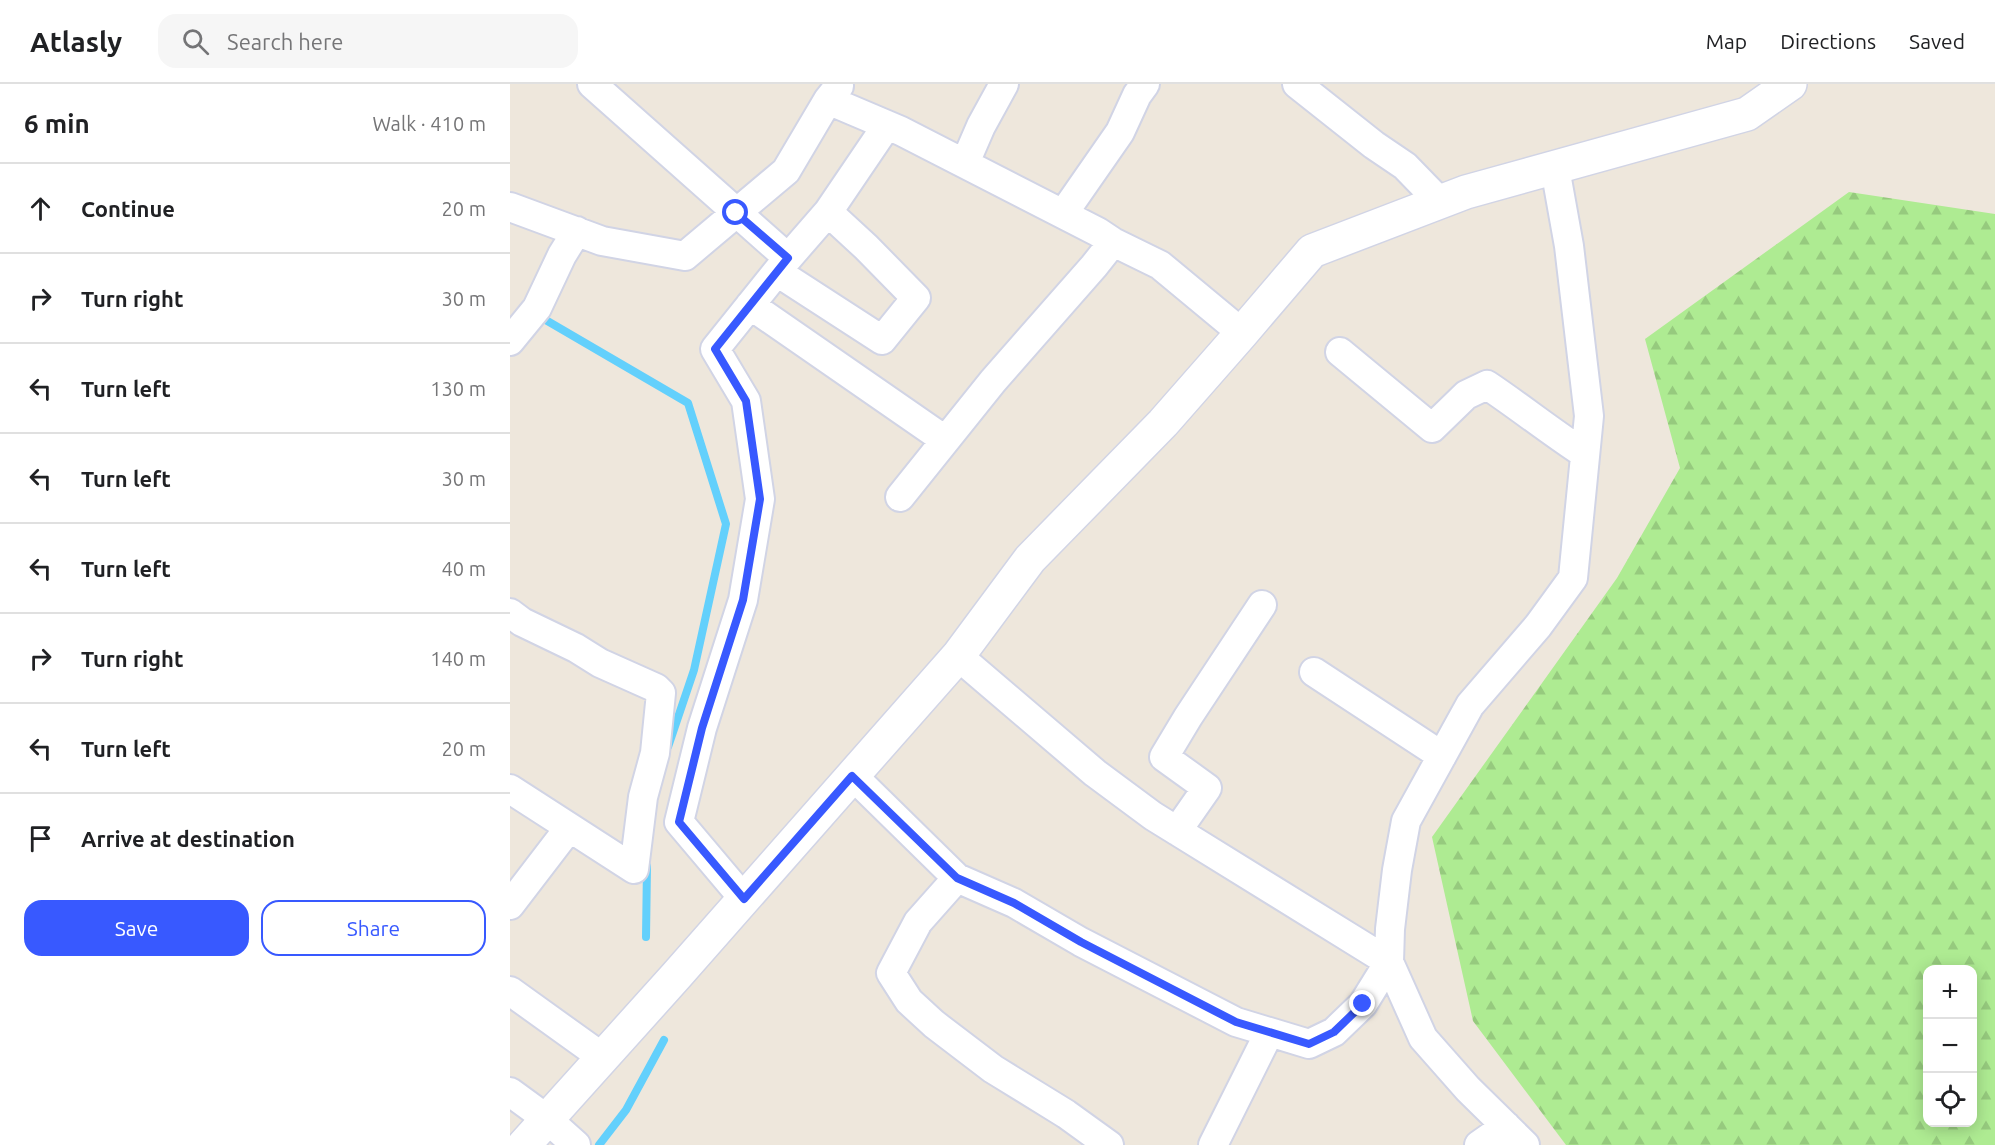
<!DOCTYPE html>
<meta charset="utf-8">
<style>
body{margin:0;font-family:Ubuntu,sans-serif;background:#f6f6f6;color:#202124}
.controls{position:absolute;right:18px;bottom:18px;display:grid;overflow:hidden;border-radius:12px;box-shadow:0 3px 15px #0003}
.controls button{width:54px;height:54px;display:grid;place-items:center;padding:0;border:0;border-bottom:2px solid #e0e0e0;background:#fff;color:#202124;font:30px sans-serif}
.stop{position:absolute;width:18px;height:18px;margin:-14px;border:4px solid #3859ff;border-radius:50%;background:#fff}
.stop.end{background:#3859ff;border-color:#fff;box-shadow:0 2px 6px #0008}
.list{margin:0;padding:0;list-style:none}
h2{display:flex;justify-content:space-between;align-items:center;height:78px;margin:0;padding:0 24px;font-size:26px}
h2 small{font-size:20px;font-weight:400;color:#757577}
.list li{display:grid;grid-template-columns:39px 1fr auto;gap:18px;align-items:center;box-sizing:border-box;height:90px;padding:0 24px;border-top:2px solid #e0e0e0}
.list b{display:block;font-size:22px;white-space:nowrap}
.list em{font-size:20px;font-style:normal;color:#757577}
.actions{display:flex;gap:12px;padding:18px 24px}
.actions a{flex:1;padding:14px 0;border:2px solid #3859ff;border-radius:18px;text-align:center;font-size:21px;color:#3859ff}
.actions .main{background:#3859ff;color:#fff}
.icon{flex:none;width:33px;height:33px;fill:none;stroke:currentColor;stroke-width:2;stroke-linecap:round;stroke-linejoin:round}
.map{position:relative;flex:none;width:1485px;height:1061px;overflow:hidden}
header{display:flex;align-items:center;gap:36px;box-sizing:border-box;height:84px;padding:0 30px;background:#fff;border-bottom:2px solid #e0e0e0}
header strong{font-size:28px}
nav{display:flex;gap:33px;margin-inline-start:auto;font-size:21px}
.search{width:420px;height:54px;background:#f6f6f6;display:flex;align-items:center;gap:15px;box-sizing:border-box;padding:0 21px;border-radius:18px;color:#757577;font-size:22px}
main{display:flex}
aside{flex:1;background:#fff}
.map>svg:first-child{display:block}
</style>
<header>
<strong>Atlasly</strong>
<div class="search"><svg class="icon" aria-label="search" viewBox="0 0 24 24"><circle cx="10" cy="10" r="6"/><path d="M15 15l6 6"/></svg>Search here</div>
<nav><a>Map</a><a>Directions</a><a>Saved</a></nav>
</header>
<main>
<aside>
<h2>6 min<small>Walk · 410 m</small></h2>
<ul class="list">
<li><svg class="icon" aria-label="ahead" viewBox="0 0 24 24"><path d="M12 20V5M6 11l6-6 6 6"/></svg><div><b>Continue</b></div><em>20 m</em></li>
<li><svg class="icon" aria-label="right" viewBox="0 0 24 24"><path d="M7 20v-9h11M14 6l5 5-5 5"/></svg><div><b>Turn right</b></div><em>30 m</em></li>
<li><svg class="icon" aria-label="left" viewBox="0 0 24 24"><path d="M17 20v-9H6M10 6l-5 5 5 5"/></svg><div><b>Turn left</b></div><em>130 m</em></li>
<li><svg class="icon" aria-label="left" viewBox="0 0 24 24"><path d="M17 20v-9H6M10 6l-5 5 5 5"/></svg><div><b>Turn left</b></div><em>30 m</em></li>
<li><svg class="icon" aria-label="left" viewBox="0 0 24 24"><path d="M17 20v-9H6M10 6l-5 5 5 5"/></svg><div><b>Turn left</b></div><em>40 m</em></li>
<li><svg class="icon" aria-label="right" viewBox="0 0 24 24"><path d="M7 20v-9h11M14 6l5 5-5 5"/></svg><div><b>Turn right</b></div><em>140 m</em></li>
<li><svg class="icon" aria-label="left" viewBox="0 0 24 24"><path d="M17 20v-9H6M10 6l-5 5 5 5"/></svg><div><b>Turn left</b></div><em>20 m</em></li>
<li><svg class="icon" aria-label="arrive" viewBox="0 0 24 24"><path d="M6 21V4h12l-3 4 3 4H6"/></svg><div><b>Arrive at destination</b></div></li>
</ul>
<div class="actions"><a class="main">Save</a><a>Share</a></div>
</aside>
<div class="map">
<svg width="1485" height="1061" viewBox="0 0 1485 1061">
<defs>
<pattern id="forest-firs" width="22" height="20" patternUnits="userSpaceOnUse" patternTransform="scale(1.5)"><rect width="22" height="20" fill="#aeeb92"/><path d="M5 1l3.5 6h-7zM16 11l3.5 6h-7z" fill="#96ca7e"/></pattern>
</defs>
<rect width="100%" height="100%" fill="#eee7dc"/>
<path fill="url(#forest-firs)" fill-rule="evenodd" d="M1339 108 1485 130V1061H1056L963 937 922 753 1107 494 1170 384 1135 255ZM1418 886H1462V1038H1418Z"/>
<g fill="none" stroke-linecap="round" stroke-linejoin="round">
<path stroke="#63d0fc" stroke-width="8" d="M34 235 178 319 216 440 184 586 158 663
M136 853 137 782
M89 1061 116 1026 154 956"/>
<g stroke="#d1d4e5" stroke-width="32">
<path id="street" d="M82 0 278 174
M787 0 864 61 895 82 930 118
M318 16 391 47 588 148 603 158 650 181 732 249
M455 79 471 42 494 0
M0 123 92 157 175 172 276 87 318 16 329 2
M553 130 610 48 627 11 635 0
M267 188 372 256 406 214 356 163 318 128
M240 221 435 356
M0 257 27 224 52 171 67 147
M830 268 922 344 956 311 977 301C1010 323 1041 348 1075 370
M390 413 483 297 584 182 603 158
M0 529 12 538 66 564 90 579 146 604 151 609 145 669 133 713 124 785 0 705
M448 572 585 689 643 732 879 878 853 920 824 948 799 960 726 938 571 858 504 819 447 794 408 838 381 889 399 917 424 940 483 985 556 1030 599 1061
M804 588 932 672
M342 691 447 794
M667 747 697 704 654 673 678 633 752 521
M234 815 169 738 192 644 233 516 250 415 236 317 205 265 278 174 318 128 377 41
M0 821 59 744
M0 907 92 973
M0 1008 37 1035 66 1061
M703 1061 759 949
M969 1061 996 1042
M1015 1061 958 1005 913 954 879 878 880 845 887 786 896 737 960 621 1028 542 1063 494 1079 332 1059 162 1045 84"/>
</g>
<g stroke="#d1d4e5" stroke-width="36">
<path id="secondary" d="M14 1061 166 892 448 572 520 475 653 339 732 249 802 167 956 108 1237 30 1280 0"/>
</g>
<use href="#street" stroke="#fff" stroke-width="28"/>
<use href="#secondary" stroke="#fff" stroke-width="33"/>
</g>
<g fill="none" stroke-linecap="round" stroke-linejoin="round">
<path stroke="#3859ff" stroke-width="8" d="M226 129 278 174 205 265 236 317 250 415 233 516 192 644 169 738 234 815 342 692 447 794 504 819 571 858 726 938 799 960 824 948 853 920"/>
</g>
</svg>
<div class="controls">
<button>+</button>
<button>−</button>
<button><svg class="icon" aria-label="locate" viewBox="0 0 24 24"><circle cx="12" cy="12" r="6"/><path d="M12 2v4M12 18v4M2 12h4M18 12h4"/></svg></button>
</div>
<div class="stop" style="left:226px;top:129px"></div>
<div class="stop end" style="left:853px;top:920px"></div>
</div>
</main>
